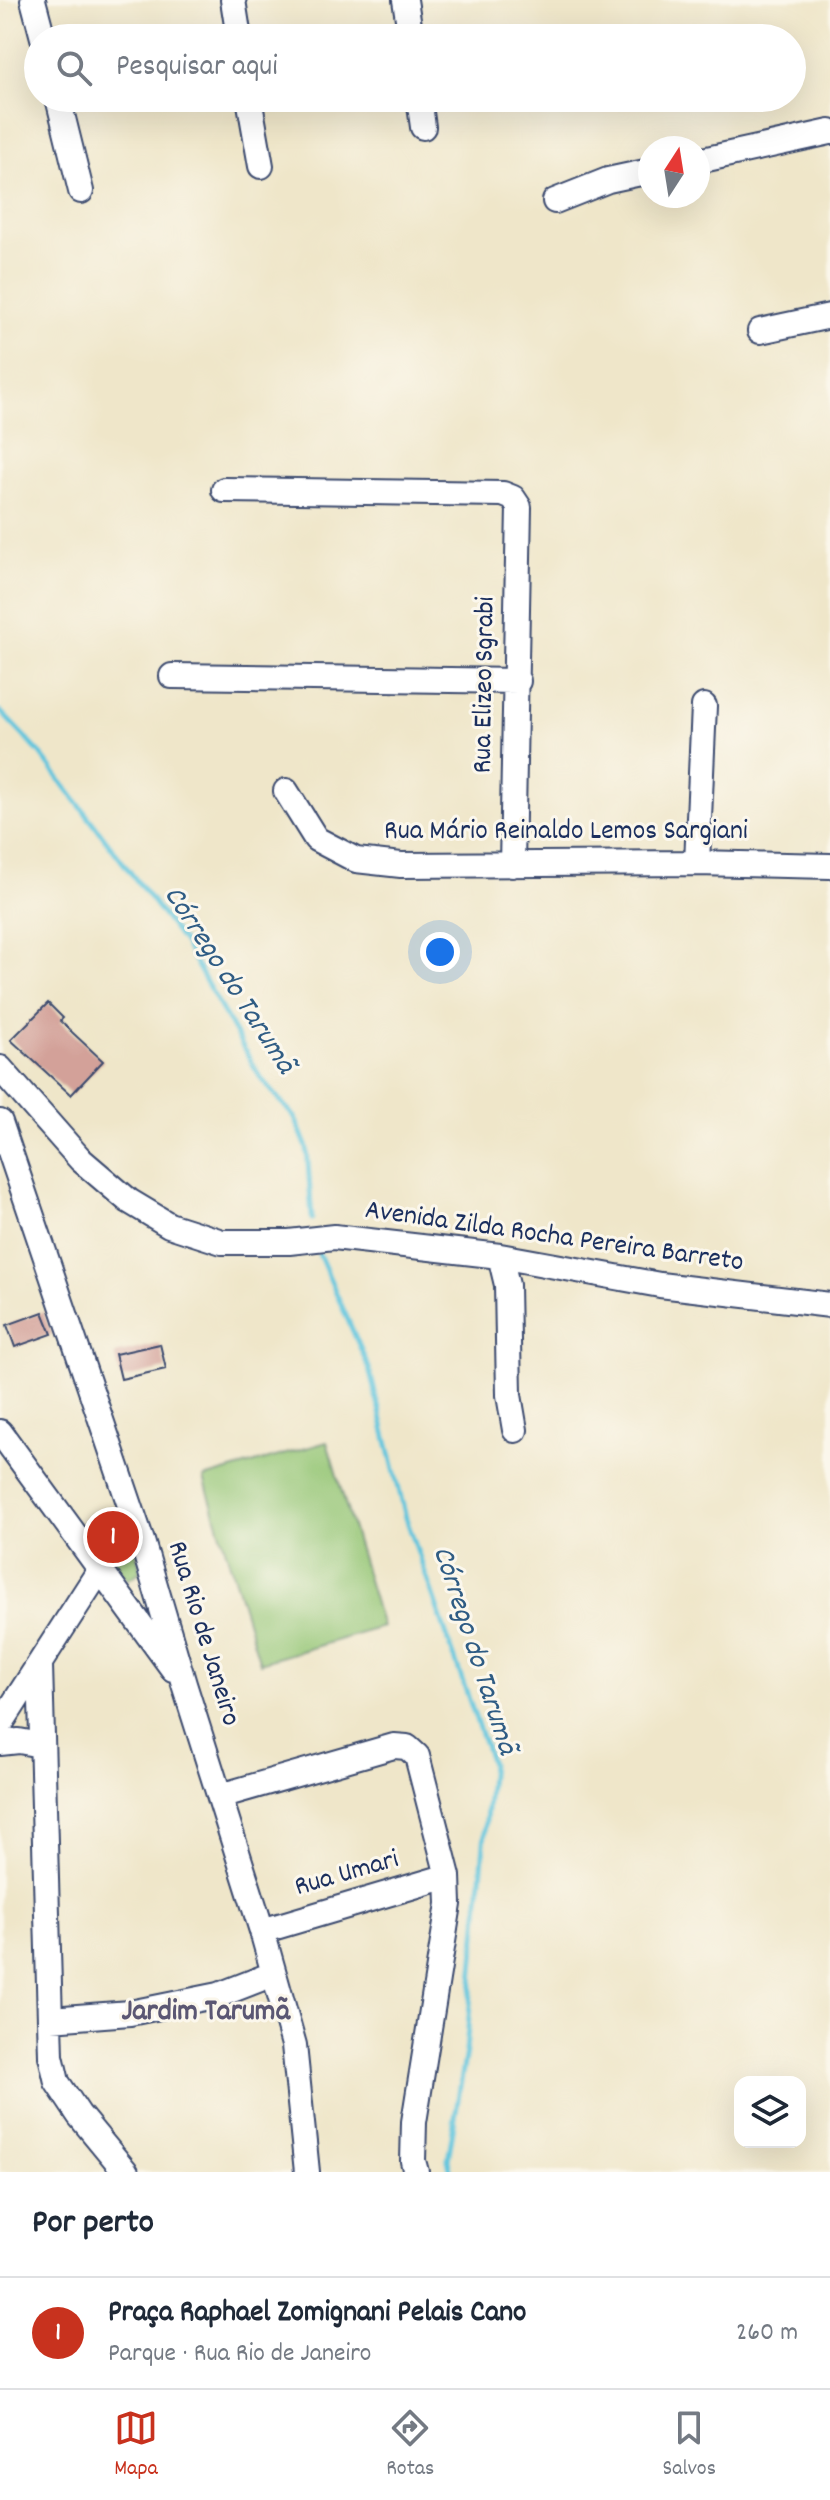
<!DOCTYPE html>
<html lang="pt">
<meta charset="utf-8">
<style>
body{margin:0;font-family:Dekko,sans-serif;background:#f6f6f7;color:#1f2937}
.controls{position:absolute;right:24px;bottom:24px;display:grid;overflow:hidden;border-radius:16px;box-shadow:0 8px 32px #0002}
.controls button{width:72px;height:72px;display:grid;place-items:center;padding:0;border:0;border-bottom:2px solid #e0e1e3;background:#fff;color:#1f2937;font:40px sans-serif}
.compass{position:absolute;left:638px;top:136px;width:72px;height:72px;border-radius:50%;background:#fff;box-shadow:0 8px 32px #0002;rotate:12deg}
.you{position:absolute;left:440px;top:952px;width:28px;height:28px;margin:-20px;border:6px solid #fff;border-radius:50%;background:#1a73e8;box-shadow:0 0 0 12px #1a73e833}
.badge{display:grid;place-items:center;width:52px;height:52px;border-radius:50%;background:#c8321e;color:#fff;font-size:26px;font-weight:700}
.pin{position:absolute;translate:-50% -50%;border:4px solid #fff;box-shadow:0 2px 8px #0006}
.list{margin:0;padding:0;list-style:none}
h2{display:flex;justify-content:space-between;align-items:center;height:104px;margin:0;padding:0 32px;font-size:34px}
h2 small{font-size:26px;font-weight:400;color:#747a83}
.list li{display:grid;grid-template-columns:52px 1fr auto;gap:24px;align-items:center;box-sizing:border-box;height:112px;padding:0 32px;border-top:2px solid #e0e1e3}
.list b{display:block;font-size:30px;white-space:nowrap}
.list p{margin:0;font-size:26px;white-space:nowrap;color:#747a83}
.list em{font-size:26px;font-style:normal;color:#747a83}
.icon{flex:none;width:44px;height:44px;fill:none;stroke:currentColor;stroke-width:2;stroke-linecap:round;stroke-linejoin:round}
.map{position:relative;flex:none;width:830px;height:2172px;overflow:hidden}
.search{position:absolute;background:#fff;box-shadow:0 8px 32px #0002;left:24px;right:24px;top:24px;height:88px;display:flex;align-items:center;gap:20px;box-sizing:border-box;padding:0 28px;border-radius:44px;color:#747a83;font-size:30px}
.sheet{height:216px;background:#fff}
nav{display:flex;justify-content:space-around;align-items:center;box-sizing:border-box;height:112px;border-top:2px solid #e0e1e3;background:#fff;font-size:22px;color:#747a83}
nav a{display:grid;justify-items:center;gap:4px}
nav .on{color:#c8321e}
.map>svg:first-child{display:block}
</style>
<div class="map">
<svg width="830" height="2172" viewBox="0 0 830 2172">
<rect width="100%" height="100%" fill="#fbf7ec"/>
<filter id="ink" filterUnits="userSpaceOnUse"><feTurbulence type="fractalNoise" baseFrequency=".0125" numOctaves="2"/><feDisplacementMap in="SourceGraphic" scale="16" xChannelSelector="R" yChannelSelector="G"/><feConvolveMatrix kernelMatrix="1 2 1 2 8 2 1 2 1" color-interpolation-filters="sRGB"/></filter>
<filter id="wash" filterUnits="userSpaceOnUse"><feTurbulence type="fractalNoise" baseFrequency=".006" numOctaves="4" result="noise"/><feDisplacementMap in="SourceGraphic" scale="32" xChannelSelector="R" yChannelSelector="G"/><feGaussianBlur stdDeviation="1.8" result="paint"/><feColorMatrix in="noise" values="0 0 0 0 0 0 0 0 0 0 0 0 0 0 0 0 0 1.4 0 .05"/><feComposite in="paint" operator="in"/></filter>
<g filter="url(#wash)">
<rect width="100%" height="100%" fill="#efe6c9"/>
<path fill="#95c676" stroke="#587a6a" stroke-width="2" d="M327 1442 382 1627 260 1663 204 1478Z
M114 1508 137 1555 140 1572 128 1579 113 1565 89 1520Z"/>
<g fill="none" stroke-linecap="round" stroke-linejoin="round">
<path stroke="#5fc5dd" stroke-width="5" d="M0 711 39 752 184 943 260 1077 295 1118 307 1148 312 1219
M319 1254 369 1368 406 1518 491 1763 466 2051 448 2160 451 2172"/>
</g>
<g id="blocks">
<path fill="#d3a199" d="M48 1003 63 1018 60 1021 103 1061 71 1095 11 1040Z
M43 1312 52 1334 15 1347 7 1325Z
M160 1344 166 1369 121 1379 115 1354Z"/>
</g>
</g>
<g filter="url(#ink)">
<use href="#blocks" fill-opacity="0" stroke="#3b4a6e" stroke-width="2"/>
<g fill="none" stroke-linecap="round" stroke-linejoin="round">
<g stroke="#3b4a6e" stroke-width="28">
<path id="minor" d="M33 0 43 38
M233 0 239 38
M405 0 411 38
M58 98 81 191
M249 98 261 166
M419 98 423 127
M698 161 830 132
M555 201 608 180 650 171
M760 331 830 316
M224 490 503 494 513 498 519 507 512 865
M172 676 518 681
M286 791 316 839 356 860 401 865 697 863 830 866
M697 863 704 706
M0 1068 81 1160 129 1201 169 1225 222 1242H289L334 1237 500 1256 660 1285 830 1305
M0 1122 142 1541 184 1684 262 1931 294 2045 307 2172
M500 1256 507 1285 509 1395 515 1430
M0 1432 173 1669
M40 1665 51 2056 57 2082 79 2115 126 2172
M0 1725 101 1568
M0 1743 19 1741 41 1745
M220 1796 394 1746 407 1747 417 1756 448 1876 449 1904 414 2122 413 2161 416 2172
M262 1931 448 1876
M51 2019 130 2013 219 1995 273 1974"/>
</g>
<use href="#minor" stroke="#fff" stroke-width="24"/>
</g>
</g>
<g text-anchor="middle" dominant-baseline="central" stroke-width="6" stroke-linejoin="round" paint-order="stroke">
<g font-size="28" fill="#1b2f5e" stroke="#fbf7ec">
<text transform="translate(486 685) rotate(-89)">Rua Elizeo Sgrabi</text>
<text x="566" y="833">Rua Mário Reinaldo Lemos Sargiani</text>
<text transform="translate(554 1238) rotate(8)">Avenida Zilda Rocha Pereira Barreto</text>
<text transform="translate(202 1634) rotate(73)">Rua Rio de Janeiro</text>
<text transform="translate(347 1875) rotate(-16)">Rua Umari</text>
</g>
<g font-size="30" font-style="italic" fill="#2f5c84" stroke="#fbf7ec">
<text transform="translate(228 981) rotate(57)">Córrego do Tarumã</text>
<text transform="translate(473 1651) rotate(72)">Córrego do Tarumã</text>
</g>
<g font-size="30" font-weight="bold" fill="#5b5773" stroke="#fbf7ec">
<text x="206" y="2013">Jardim Tarumã</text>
</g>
</g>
</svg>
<div class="controls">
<button><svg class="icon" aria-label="layers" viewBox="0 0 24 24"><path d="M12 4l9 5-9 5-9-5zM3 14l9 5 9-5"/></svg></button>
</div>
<svg class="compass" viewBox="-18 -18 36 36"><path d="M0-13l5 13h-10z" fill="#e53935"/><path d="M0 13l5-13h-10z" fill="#747a83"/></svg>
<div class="you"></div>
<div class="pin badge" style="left:113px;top:1537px">1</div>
<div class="search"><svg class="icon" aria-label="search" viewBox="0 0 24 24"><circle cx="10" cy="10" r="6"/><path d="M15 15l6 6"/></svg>Pesquisar aqui</div>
</div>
<section class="sheet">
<h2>Por perto<small></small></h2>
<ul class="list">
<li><span class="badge">1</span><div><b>Praça Raphael Zomignani Pelais Cano</b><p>Parque · Rua Rio de Janeiro</p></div><em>260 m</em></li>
</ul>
</section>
<nav>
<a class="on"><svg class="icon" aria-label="map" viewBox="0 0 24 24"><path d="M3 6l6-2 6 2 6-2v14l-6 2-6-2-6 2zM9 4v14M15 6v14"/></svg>Mapa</a>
<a><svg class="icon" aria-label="directions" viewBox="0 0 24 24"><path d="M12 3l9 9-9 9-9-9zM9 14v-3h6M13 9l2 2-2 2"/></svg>Rotas</a>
<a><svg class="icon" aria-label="saved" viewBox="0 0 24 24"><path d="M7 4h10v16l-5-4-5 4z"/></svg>Salvos</a>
</nav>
